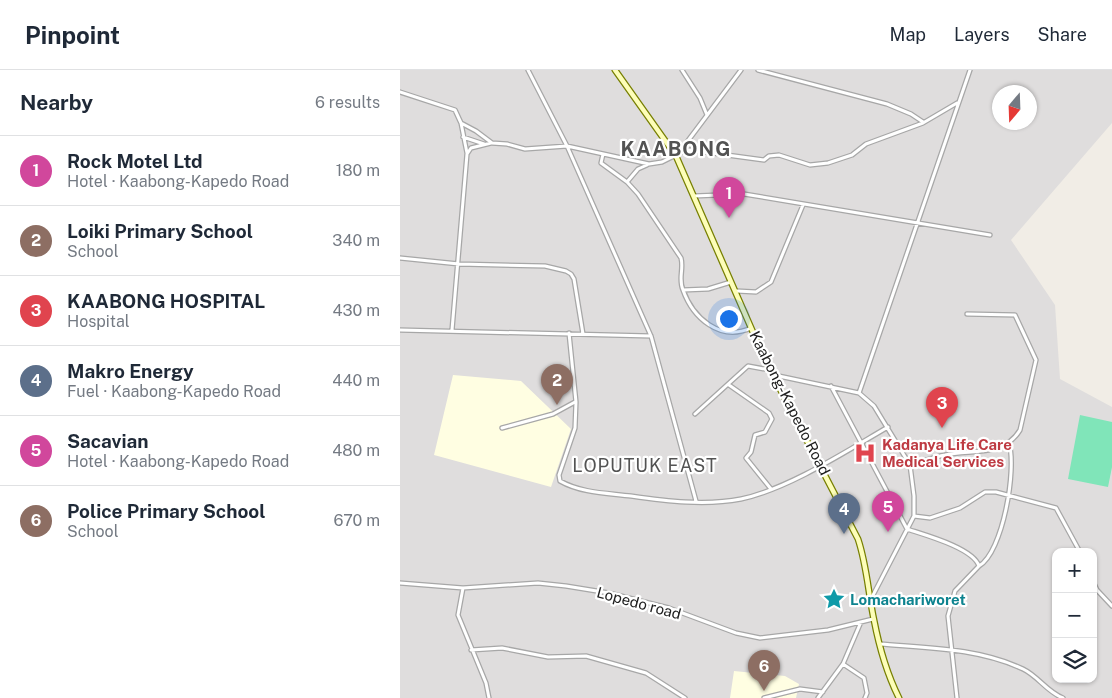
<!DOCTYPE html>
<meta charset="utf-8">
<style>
body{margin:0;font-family:"Public Sans",sans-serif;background:#f2f2f3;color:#1f2937}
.controls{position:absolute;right:15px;bottom:15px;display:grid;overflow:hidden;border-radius:10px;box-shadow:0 1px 4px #0004}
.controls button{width:45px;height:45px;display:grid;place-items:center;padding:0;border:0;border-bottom:1px solid #e0e1e3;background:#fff;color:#1f2937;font:25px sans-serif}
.compass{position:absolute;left:592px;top:15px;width:45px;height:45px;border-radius:50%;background:#fff;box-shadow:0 1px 4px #0004;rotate:199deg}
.you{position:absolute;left:328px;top:248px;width:18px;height:18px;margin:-12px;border:4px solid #fff;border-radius:50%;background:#1a73e8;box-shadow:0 0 0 8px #1a73e833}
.badge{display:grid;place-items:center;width:32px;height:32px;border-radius:50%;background:#2563eb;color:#fff;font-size:16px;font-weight:700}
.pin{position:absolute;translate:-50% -41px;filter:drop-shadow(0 1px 2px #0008)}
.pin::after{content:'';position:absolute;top:26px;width:18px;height:15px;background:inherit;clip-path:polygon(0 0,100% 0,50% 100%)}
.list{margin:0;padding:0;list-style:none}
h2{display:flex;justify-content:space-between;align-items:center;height:65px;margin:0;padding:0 20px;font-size:21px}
h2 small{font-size:16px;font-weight:400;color:#747a83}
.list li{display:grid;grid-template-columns:32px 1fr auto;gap:15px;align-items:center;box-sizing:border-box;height:70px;padding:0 20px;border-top:1px solid #e0e1e3}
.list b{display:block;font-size:19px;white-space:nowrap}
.list p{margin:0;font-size:16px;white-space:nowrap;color:#747a83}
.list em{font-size:16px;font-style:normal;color:#747a83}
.icon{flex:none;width:28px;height:28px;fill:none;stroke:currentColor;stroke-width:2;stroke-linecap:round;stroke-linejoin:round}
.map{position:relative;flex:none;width:712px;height:628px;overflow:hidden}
header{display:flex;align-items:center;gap:30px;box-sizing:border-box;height:70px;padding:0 25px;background:#fff;border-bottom:1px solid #e0e1e3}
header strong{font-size:24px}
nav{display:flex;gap:28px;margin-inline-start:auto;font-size:18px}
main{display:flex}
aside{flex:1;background:#fff}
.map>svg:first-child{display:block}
</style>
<header>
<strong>Pinpoint</strong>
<nav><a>Map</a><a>Layers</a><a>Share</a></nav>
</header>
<main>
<aside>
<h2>Nearby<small>6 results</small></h2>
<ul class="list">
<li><span class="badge" style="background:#d1479c">1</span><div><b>Rock Motel Ltd</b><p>Hotel · Kaabong-Kapedo Road</p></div><em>180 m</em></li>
<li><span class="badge" style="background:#8d6e63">2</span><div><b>Loiki Primary School</b><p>School</p></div><em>340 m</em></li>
<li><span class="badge" style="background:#e0444e">3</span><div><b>KAABONG HOSPITAL</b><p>Hospital</p></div><em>430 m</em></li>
<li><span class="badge" style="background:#5c6f8a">4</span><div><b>Makro Energy</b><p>Fuel · Kaabong-Kapedo Road</p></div><em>440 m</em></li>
<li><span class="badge" style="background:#d1479c">5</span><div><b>Sacavian</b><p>Hotel · Kaabong-Kapedo Road</p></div><em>480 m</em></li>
<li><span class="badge" style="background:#8d6e63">6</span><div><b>Police Primary School</b><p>School</p></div><em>670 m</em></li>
</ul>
</aside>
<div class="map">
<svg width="712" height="628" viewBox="0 0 712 628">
<rect width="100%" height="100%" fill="#f1ede6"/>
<path fill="#dfdddd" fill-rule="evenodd" d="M0 0H712V53L611 170 655 235 660 309 712 337V628H0ZM600 22H630V52H600ZM656 482H693V609H656Z"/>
<path fill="#fffee2" d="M53 305 121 311 171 359 151 417 34 385Z
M334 601 385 606 399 614 396 628H330Z"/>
<path fill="#80e5b9" d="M680 345 712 352V397L708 417 668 409Z"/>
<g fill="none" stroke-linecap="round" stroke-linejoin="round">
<g stroke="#a7a7a7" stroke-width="5.5">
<path id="street" d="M128 0 167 76 251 266 296 431
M282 0 300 28 307 45
M358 0 487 34 511 44 523 52
M0 22 55 40 61 53 76 61 92 73 107 74 125 79 167 76 249 94 262 92 278 84 341 0
M61 53 67 83
M63 67 84 74
M279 83 290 80 364 90 369 86 379 85 410 95 428 93 452 85 466 74 523 53 557 33
M203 84 201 93 227 112 238 124 281 188C284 199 278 209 283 220L308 219 331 212
M227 112 238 99 247 95
M294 126 344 124 590 165
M0 188 59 194 145 196 166 201 171 204 174 209 183 264
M283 220C293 248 320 272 351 258
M337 221 356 222 371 212 403 135
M0 260 251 266
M52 260 67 84 71 78 91 73
M169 263 176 332 175 358 159 405 160 411C181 423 207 423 231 426 266 431 305 436 341 429 388 419 445 382 488 357
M374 305 459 323 474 336 510 395 514 426V446L471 529
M329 315 369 343 372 349 365 362 355 365 351 382 346 388 371 419
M431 316 507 459C525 465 573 478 579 496L555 521 548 546 557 628
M459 323 570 0
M295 344 348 296 370 300
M102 358 153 344 175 332
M510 395C522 392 533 387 545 385 571 379 604 387 620 360L636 290 615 245 567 244
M514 446 530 448 560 438 585 422H596L656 438 680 482
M579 496C603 482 617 399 609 373
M693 511 697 520 712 536
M0 513 63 518 138 513 166 516 209 523 269 538 336 563 360 568 428 560 473 549
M63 518 58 545 86 613 89 628
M480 574C528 578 578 578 623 599 638 606 647 622 663 628
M71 580 102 578 148 587 186 586 246 603 285 628
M443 594 464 608 467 623 465 628
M364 628 400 619 423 622
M418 628 443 594 461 552"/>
</g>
<g stroke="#777f00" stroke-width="7">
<path id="secondary" d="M215 0 276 86 366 292 458 469C467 496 468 522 474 550 479 576 487 604 499 628"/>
</g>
<use href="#street" stroke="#fff" stroke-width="3"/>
<use href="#secondary" stroke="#fdfeb8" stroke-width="4.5"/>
</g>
<defs>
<g id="hospital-bare" transform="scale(1.725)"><path d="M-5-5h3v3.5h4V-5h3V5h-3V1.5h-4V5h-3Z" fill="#e0444e" stroke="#fff" stroke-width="2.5" paint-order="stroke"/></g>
<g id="sight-bare" transform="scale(1.725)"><path d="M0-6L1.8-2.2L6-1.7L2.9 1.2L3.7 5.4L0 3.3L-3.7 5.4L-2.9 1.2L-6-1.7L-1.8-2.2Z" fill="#0f9aa8" stroke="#fff" stroke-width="2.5" paint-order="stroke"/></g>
</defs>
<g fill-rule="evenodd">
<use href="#hospital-bare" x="465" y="383"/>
<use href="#sight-bare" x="434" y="529"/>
</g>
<g text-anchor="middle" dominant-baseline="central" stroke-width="4.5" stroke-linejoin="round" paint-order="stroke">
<g font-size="15" fill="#202020" stroke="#fff">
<text transform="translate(390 333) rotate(63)">Kaabong-Kapedo Road</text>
<text transform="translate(239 533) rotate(15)">Lopedo road</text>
</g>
<g font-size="15" font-weight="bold" fill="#be3a42" stroke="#fff" text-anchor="start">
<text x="482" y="374">Kadanya Life Care<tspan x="482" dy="17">Medical Services</tspan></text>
</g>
<g font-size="15" font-weight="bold" fill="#0d838f" stroke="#fff" text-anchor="start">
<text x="450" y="529">Lomachariworet</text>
</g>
<g font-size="18" letter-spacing="1" fill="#535353" stroke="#fff">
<text x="245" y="395">LOPUTUK EAST</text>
</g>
<g font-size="20" font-weight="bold" letter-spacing="1" fill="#535353" stroke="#fff">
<text x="276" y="79">KAABONG</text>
</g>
</g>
</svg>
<div class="controls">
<button>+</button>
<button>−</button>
<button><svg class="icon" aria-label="layers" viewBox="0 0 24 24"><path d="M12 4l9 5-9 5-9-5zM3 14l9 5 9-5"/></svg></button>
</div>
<svg class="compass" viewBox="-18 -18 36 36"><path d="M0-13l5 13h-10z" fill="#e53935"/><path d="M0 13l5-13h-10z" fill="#747a83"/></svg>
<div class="you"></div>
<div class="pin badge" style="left:329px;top:148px;background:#d1479c">1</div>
<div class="pin badge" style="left:157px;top:335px;background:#8d6e63">2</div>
<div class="pin badge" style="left:542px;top:358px;background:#e0444e">3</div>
<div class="pin badge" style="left:444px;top:464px;background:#5c6f8a">4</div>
<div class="pin badge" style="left:488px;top:462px;background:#d1479c">5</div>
<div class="pin badge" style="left:364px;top:621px;background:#8d6e63">6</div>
</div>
</main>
